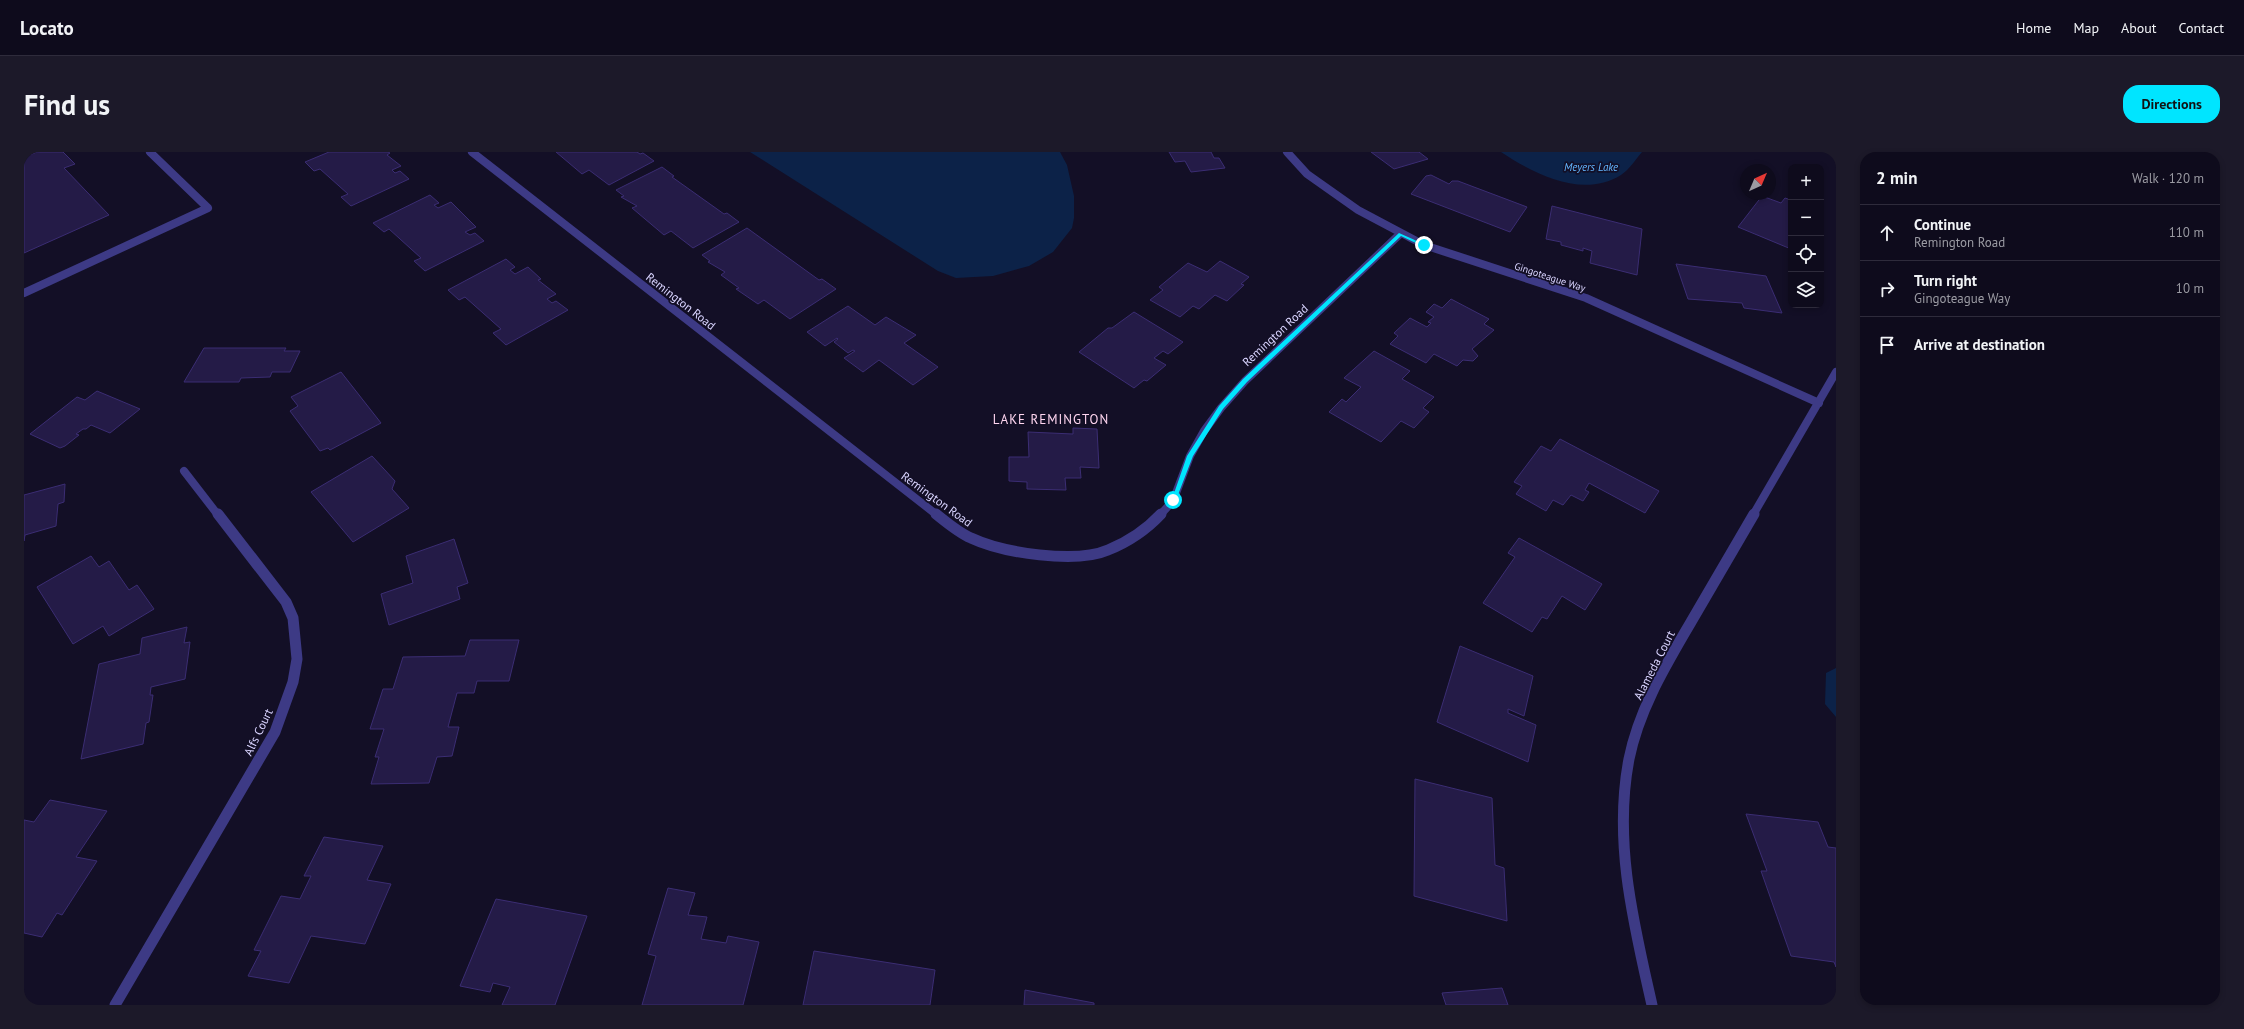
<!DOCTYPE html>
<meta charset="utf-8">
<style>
body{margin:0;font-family:"PT Sans",sans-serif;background:#1c1929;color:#f1f3f6}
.controls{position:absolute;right:12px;top:12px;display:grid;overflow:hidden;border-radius:8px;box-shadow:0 2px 6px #0003}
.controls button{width:36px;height:36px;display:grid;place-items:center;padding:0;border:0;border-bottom:1px solid #2e2b3b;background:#0e0b1c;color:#f1f3f6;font:20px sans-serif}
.compass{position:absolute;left:1716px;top:12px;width:36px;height:36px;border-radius:50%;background:#0e0b1c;box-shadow:0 2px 6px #0003;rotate:44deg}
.stop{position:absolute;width:12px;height:12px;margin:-9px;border:3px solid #00e5ff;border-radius:50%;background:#fff}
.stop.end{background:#00e5ff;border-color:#fff;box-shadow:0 1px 4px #0008}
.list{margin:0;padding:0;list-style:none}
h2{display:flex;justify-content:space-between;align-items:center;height:52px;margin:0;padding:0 16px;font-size:17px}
h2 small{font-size:13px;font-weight:400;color:#9b9ba3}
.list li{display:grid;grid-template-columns:26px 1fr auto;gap:12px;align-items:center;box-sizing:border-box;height:56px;padding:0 16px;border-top:1px solid #2e2b3b}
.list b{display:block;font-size:15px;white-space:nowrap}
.list p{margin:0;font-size:13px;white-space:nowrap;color:#9b9ba3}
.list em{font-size:13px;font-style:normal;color:#9b9ba3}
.icon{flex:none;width:22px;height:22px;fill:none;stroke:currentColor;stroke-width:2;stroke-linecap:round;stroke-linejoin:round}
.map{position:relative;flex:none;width:1812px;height:853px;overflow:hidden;border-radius:16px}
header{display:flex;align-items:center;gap:24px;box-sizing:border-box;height:56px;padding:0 20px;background:#0e0b1c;border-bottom:1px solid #2e2b3b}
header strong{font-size:19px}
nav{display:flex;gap:22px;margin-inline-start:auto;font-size:14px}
.intro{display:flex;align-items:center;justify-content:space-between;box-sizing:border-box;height:96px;padding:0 24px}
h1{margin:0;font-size:28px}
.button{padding:10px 18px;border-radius:16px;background:#00e5ff;color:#111;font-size:14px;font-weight:700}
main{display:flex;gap:24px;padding:0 24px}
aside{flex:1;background:#0e0b1c;border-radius:16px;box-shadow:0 2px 6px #0003}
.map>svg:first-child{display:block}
</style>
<header>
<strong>Locato</strong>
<nav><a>Home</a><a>Map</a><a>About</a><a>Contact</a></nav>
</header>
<div class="intro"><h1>Find us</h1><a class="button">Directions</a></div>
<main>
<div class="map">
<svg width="1812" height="853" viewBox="0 0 1812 853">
<rect width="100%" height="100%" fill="#130f26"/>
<path fill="#0c2248" d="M726 0H1036L1043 13 1050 44V66L1048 76 1029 100 1005 114 969 124 932 126 914 119Z
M1477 0H1618C1612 7 1605 18 1597 23 1558 47 1510 22 1477 0Z
M1812 516V565L1801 552 1802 521Z"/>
<path fill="#241b47" stroke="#3b2d73" d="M13 0H39L51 12 40 16 85 63 0 101V5Z
M305 0H364L366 1 363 3 377 14 368 18 371 21 376 19 385 27 327 54 317 45 324 42 296 17 290 19 281 10Z
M532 0H613L616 2 619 1 630 9 585 33 565 18 558 22Z
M1145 0H1187L1190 6H1195L1201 16 1167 20 1161 9 1151 10Z
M1347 0H1395L1404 7 1370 17Z
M638 15 650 24 648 25 700 62 703 61 715 70 669 96 647 79 640 83 608 56 613 54 597 45 600 44 592 38Z
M1407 23 1425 32 1428 29H1434L1503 55 1486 80 1387 42 1402 24Z
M406 43 415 51 410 53 414 56 427 50 452 75 441 80 446 83 451 81 460 89 401 119 390 109 397 106 365 77 360 80 349 71Z
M1738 44 1757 51 1761 46 1767 48V97L1714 75Z
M1528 54 1618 77 1613 123 1566 111 1568 99 1559 96V99L1537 93V90L1522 87Z
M723 76 795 128 798 127 812 137 766 167 740 148 734 152 712 137 715 136 697 123 701 120 684 110 686 109 678 103Z
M482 107 491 115 486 118 491 122 504 115 517 127 514 128 532 142 523 147 528 151 532 149 544 158 482 193 469 181 477 177 441 145 435 148 424 138Z
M1196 109 1225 125 1217 132 1220 133 1203 149 1191 143 1175 157 1169 154 1156 165 1126 148 1139 138 1135 135 1164 111 1183 120Z
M1652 112 1742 124 1758 161 1720 156 1718 151 1664 147Z
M1427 147 1465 167 1460 172 1470 178 1448 197 1454 204 1449 209 1439 208 1433 214 1410 202 1402 211 1366 192 1374 184 1370 181 1386 166 1403 175 1407 171 1404 170 1410 165 1402 160 1410 152 1418 156Z
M824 154 851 173 862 165 892 183 880 191 914 215 889 233 855 208 839 220 820 206 831 199 829 198 824 201 810 190 814 187 813 186 801 194 783 180Z
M1110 160 1159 190 1144 202 1139 199 1130 206 1142 213 1123 229 1120 228 1110 236 1055 200 1084 176H1088Z
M180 196H262L260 199H276L266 220H248L246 225 217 226 215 230H160Z
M1350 199 1386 219 1378 227 1410 245 1399 256 1405 260 1390 276 1377 269 1357 290 1305 260 1318 247 1322 250 1337 235 1320 226Z
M317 220 357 271 306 298 304 296 296 299 266 259 274 254 267 245Z
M73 239 116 257 86 281 67 273 62 277H59L52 282 55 283 41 294 36 296 6 282 53 245 61 248Z
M1049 276 1073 277 1075 316 1056 315 1057 326H1041L1042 338 1003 337V330L985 329V305H1005L1004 280 1049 282Z
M1536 287 1635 339 1621 361 1565 331 1561 338 1565 340 1559 349 1547 343 1539 353 1529 348 1522 359 1492 342 1498 334 1490 330 1517 294 1527 299Z
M348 304 371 329 368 337 385 356 329 390 287 340Z
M41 332 40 350 34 352 32 374 1 383 0 389V343Z
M1495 386 1578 432 1561 458 1538 444 1523 467 1518 465 1508 480 1459 451 1491 405 1484 401Z
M430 387 444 431 433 435 436 447 365 473 357 442 389 431 382 404Z
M67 404 75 415 85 409 105 438 113 433 130 457 85 484 79 474 49 492 13 435Z
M163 475 160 491 166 490 161 527 127 535 126 543H129L125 570 122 571 119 592 57 607 75 512 116 502 118 486Z
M446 488H495L485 529H453L450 541H433L424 575H435L428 604 413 605 405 631 347 632 355 605H351L360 577H346L359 537H369L379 505 441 504Z
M1436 494 1509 524 1500 564 1484 557V561L1512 573 1504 610 1413 570Z
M1391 627 1468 646 1471 713 1480 716 1483 769 1390 744Z
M26 648 83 659 52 705 73 709 38 763 33 761 18 785 0 781V668L10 670Z
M1722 662 1794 670 1804 695 1812 696V815L1810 810 1767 804 1737 719H1743Z
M300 685 359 694 343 728 367 732 341 792 287 784 265 831 224 824 237 799 230 798 257 744 276 747 287 724H280Z
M644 736 671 741 664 763 683 765 677 787 702 791 704 784 735 790 719 853H618L632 804 624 802Z
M472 747 563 764 531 853H478L486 835 469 831 466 840 436 834Z
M790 799 911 818 906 853H779Z
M1478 836 1484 853H1422L1418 841Z
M1001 838 1070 851V853H1000Z"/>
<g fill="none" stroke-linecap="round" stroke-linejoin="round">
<path stroke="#3d3a85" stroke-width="8" d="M0 141 184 56 126 0"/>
<path stroke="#3d3a85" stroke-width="8" d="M448 0 913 363
M1263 0 1283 22 1334 58 1400 93 1562 146 1795 251
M160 319 194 363
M1136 363 1149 349 1166 304 1180 279 1197 256 1221 229 1376 82
M1729 363 1812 220"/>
<path stroke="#3d3a85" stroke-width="11" d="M912 362C922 370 935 381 947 386 979 401 1052 412 1084 398 1104 390 1122 378 1137 362
M91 853 251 580 269 530 273 507 269 466 262 450 194 362
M1628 853C1610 773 1589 690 1605 607 1615 557 1642 513 1667 470 1688 434 1709 398 1730 362"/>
</g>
<path fill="#00e5ff" d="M1375 81 1402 93 1398 94 1377 84 1223 230 1199 257 1169 304 1152 348 1147 350 1163 304 1195 254 1219 227Z"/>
<g text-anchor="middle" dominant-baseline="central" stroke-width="3.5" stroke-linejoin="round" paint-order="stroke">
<g font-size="10" fill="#d9d4ff" stroke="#130f26">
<text transform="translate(1526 125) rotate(18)">Gingoteague Way</text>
</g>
<g font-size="11" font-style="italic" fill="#62b6ff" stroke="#130f26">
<text x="1567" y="15">Meyers Lake</text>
</g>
<g font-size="12" fill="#d9d4ff" stroke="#130f26">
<text transform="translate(657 149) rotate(38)">Remington Road</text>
<text transform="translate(1251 183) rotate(-43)">Remington Road</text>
<text transform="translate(913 347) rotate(36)">Remington Road</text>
<text transform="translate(1630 513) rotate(-63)">Alameda Court</text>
<text transform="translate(234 580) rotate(-64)">Alfs Court</text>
</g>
<g font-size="13" letter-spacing="1" fill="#ffd6f0" stroke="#130f26">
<text x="1027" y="267">LAKE REMINGTON</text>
</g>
</g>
</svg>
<div class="controls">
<button>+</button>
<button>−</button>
<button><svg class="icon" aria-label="locate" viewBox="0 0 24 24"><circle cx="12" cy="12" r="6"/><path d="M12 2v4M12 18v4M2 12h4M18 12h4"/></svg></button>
<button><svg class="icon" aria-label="layers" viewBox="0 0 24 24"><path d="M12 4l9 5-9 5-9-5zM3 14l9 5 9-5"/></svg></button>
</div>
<svg class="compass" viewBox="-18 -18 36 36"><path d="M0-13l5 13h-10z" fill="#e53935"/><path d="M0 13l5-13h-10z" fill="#9b9ba3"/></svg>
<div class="stop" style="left:1149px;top:348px"></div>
<div class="stop end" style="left:1400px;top:93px"></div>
</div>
<aside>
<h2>2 min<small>Walk · 120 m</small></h2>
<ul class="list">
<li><svg class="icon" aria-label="ahead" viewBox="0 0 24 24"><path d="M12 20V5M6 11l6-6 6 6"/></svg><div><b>Continue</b><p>Remington Road</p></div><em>110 m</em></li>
<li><svg class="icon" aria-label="right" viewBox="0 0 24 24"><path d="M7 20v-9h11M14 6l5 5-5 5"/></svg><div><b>Turn right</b><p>Gingoteague Way</p></div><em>10 m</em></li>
<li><svg class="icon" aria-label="arrive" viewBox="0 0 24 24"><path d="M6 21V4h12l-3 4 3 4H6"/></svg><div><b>Arrive at destination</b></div></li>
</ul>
</aside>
</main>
